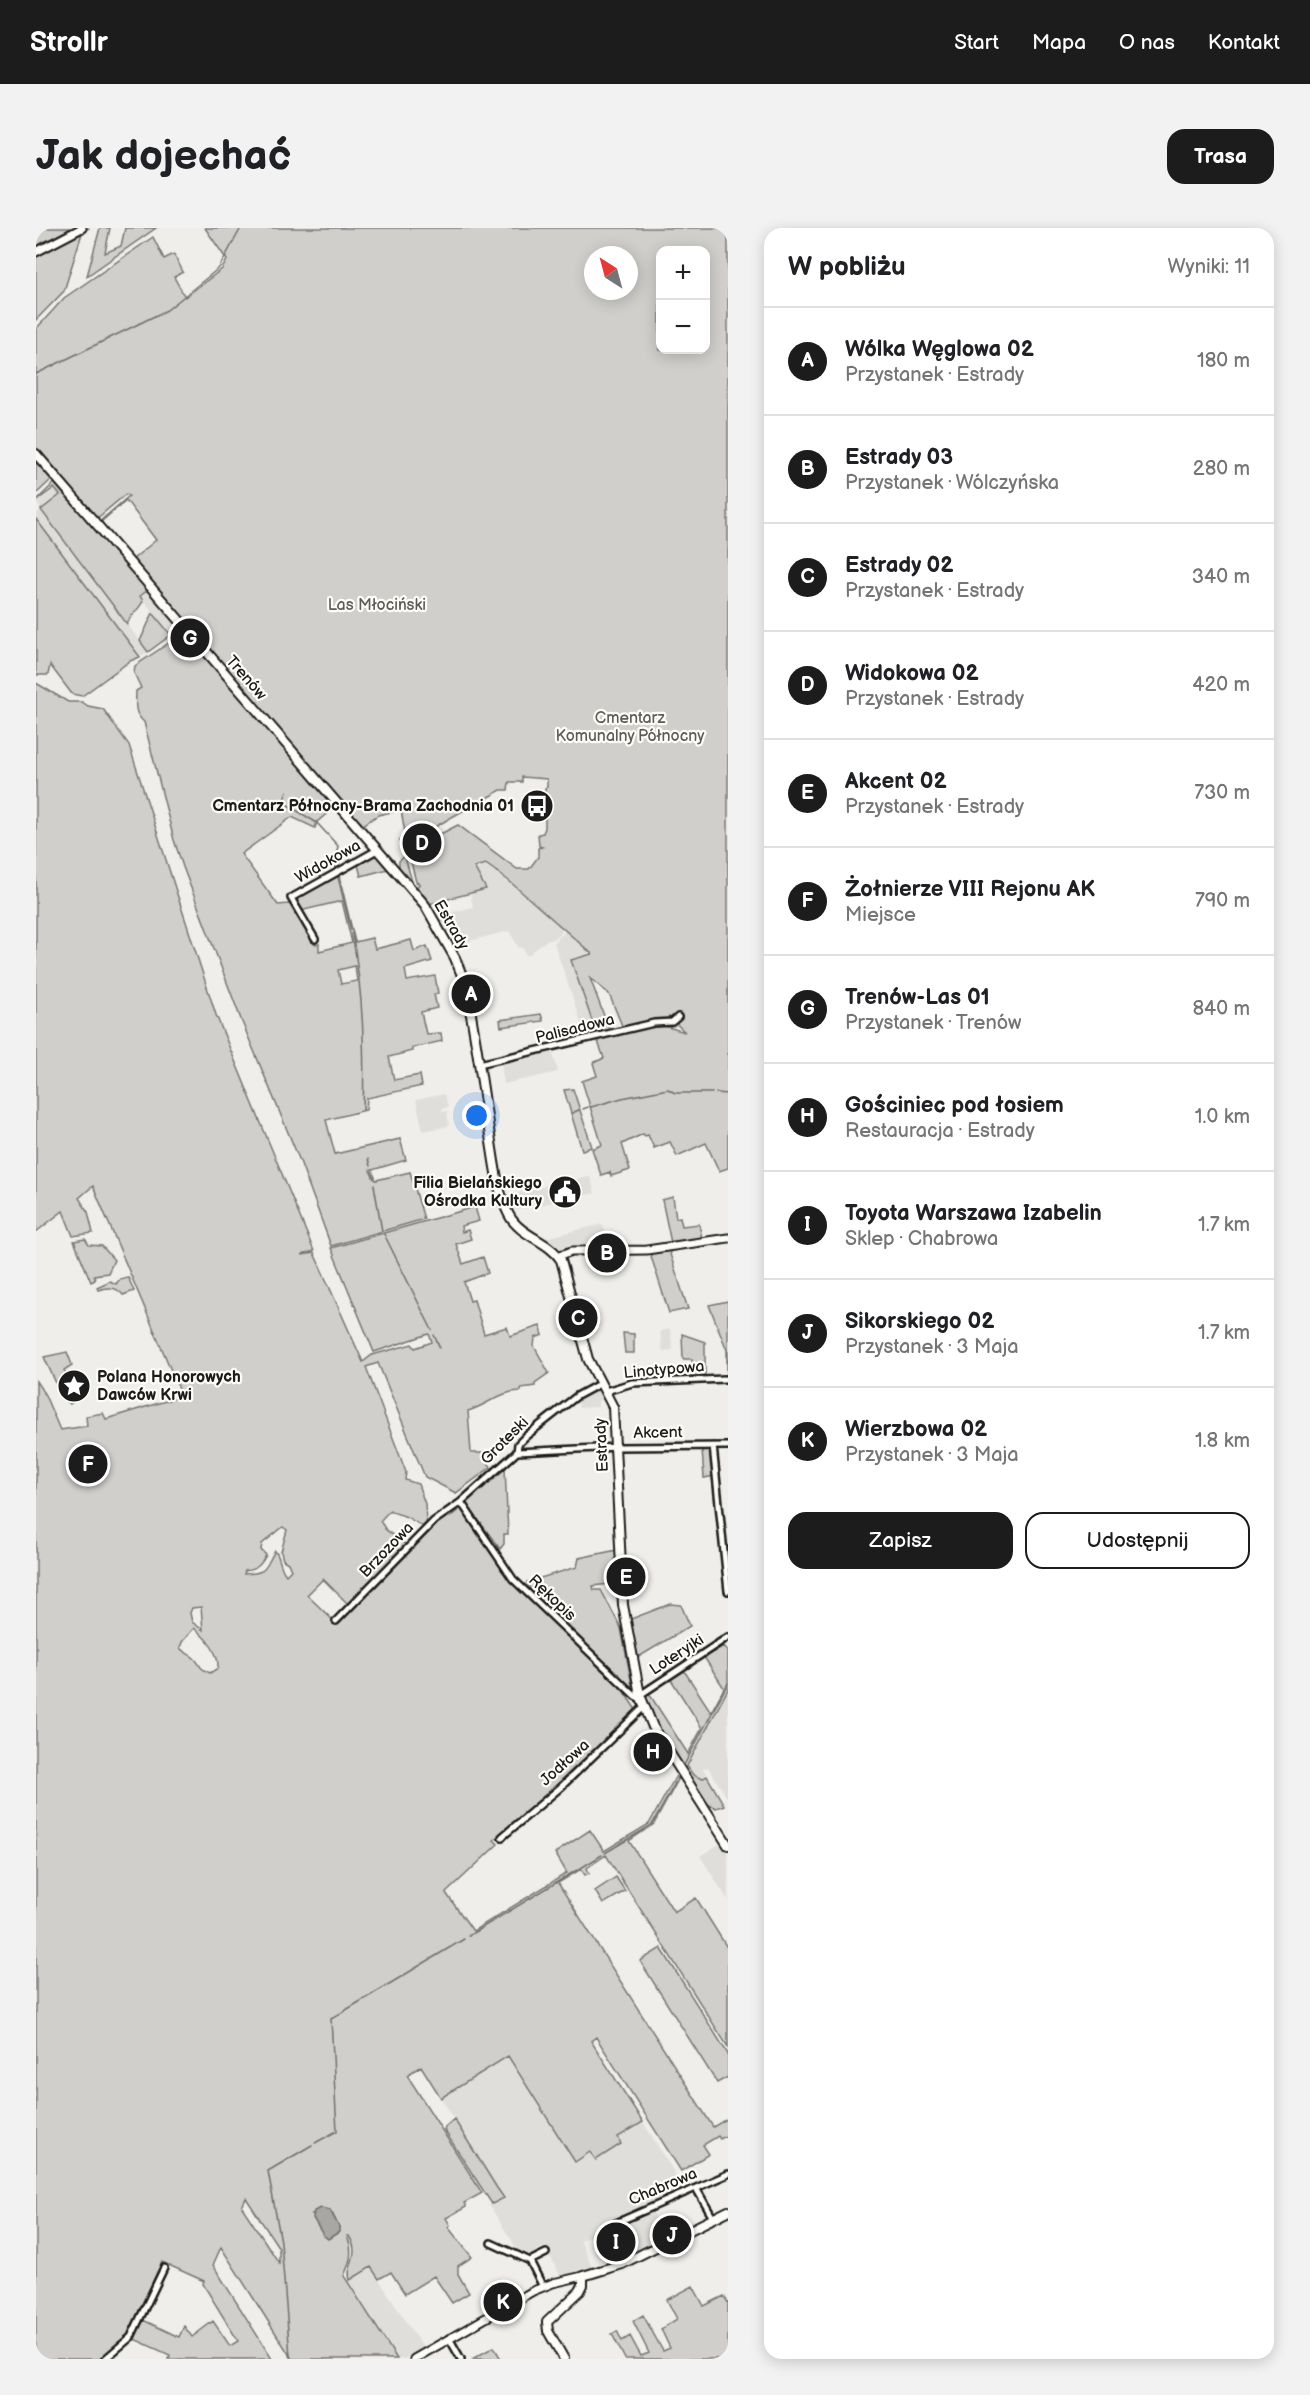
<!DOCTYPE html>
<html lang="pl">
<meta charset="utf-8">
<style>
body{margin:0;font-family:"Balsamiq Sans",sans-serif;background:#f2f2f2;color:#202124}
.controls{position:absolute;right:18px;top:18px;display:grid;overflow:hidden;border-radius:12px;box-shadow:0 3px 15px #0003}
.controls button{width:54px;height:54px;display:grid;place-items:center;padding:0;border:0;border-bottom:2px solid #e0e0e0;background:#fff;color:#202124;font:30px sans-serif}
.compass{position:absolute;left:548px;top:18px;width:54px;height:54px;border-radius:50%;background:#fff;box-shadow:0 3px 15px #0003;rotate:324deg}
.you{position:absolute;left:441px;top:888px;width:21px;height:21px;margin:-15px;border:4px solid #fff;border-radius:50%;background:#1a73e8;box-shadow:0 0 0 9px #1a73e833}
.badge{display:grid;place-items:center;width:39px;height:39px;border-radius:50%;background:#1c1c1c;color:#fff;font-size:20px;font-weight:700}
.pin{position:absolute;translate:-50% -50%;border:3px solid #fff;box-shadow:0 2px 6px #0006}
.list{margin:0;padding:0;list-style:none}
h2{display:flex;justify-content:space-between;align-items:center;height:78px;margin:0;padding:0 24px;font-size:26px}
h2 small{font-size:20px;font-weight:400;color:#757577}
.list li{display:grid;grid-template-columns:39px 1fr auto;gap:18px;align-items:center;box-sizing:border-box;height:108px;padding:0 24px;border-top:2px solid #e0e0e0}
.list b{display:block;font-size:22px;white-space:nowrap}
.list p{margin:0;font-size:20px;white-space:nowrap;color:#757577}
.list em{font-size:20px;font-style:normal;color:#757577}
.actions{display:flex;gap:12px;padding:18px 24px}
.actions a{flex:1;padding:14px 0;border:2px solid #1c1c1c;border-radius:18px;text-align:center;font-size:21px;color:#1c1c1c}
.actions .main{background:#1c1c1c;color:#fff}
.map{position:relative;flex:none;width:692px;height:2131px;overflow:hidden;border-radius:18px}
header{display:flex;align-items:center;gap:36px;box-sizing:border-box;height:84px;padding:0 30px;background:#1c1c1c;color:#fff}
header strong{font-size:28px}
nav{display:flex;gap:33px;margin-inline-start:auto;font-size:21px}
.intro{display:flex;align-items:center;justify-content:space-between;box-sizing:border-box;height:144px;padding:0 36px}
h1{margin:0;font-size:42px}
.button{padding:15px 27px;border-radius:18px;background:#1c1c1c;color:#fff;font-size:21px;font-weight:700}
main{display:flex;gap:36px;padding:0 36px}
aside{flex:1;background:#fff;border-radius:18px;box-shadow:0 3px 15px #0003}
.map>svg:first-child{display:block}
</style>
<header>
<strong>Strollr</strong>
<nav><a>Start</a><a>Mapa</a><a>O nas</a><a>Kontakt</a></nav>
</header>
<div class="intro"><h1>Jak dojechać</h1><a class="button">Trasa</a></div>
<main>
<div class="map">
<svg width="692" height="2131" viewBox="0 0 692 2131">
<rect width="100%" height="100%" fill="#f0eeea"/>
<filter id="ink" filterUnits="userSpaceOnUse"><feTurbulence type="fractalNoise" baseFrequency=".0167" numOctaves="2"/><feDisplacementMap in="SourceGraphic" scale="12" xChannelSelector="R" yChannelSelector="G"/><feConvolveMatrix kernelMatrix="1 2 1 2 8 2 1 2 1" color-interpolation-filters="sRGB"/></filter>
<g filter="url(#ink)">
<path fill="#e0deda" d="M18 260 25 267 6 282 112 424 104 429 0 291V286L5 282 0 273Z
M112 362 145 400 135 407 104 368Z
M450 636 528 700 523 707 513 713 512 711 491 728 486 719 483 720 473 703 417 717 401 688 437 679 434 665 450 661 438 639Z
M530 702 557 726 535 733 561 807 550 809 518 715Z
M516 823 522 844 468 856 465 835Z
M408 866 412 879 406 881 407 884 411 883 413 898 387 903 380 872Z
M554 948 559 965 481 982 474 972 476 970 472 971 471 967Z
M567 996 573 1018H548L521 1022 504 1011Z
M634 1101 637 1122 628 1123 626 1122 624 1103Z
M564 1162 570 1170 562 1173V1179L543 1180 541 1171Z
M692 1461V1571L672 1539 667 1541 671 1548 666 1551 657 1547 651 1538Z
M685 1615 692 1627V1672L664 1628Z
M471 1828 539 1933 555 1924 560 1932 585 1915 582 1909 607 1894 646 1957 645 1962 622 1972 623 1974 615 1981 630 2008 575 2035 560 2005 544 2012 557 2041 525 2049 509 2019 501 2022 503 2026 492 2031 483 2024 453 1977 467 1970 405 1870Z
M335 2039 387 2120 368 2131H361L312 2053Z"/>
<path fill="#d0cfcc" stroke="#767674" stroke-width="1.5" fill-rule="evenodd" d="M0 0H36L0 18Z
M64 0H74L69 25 85 18 89 0H120L51 48Z
M169 0H692V940L683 943 670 915 641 928 634 914 618 920 612 907 609 908 607 906 586 916 594 942 575 948 574 944 565 947 556 921 566 917 546 853 561 848 557 835 568 830 561 811 621 796 649 804 633 789 627 793 587 800 573 766 554 750 574 804 561 807 535 732 556 726 473 653 450 636 438 639 450 661 393 676 384 667 381 658 384 656 380 654 373 626 369 629 377 657 363 642V633L379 619 422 597 481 641H493L502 629V620L506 619 503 618 502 606 507 605 509 600V560L511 559V551L486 549V554H473L472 562H465L414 590 375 614 374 605 372 606 373 616 370 619 364 613 370 610 365 582 342 587 327 597 330 605 78 312 97 331 120 312 90 272 65 294 76 308 63 294 93 268 90 266 59 292 0 223V101L28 70 117 9 128 31 138 26 147 44 138 49 149 69 186 41 191 32ZM624 22H670V122H624ZM557 27H593V63H557Z
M47 2 28 63 0 92V27Z
M0 230 16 251 0 266Z
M20 253 145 398V400L112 362 104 368 107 373C103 382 95 386 91 396L5 282 24 267 18 260 0 273Z
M0 291 104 429 94 433 46 468 36 466 14 437 12 447H0Z
M117 385 135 407 112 424 104 413Z
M147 401 300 578 281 594 279 600 256 589 205 626 242 677 254 676 279 717 283 716V723L316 715 306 673 264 683 259 675 260 670 303 647 319 714 336 710 339 721 375 712 378 723 391 718 396 733 369 741 371 753 399 748 402 765 398 766 401 780 385 784 390 806 405 805 406 813 376 820V823L353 829 358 852 384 847 386 858 331 870 330 882 290 892 299 926 364 911 370 932 336 942 340 952 374 944 388 991 295 1018 264 933 206 794 147 639 138 612 108 494C97 485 100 475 100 463L105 460 98 445 99 438 140 410ZM319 738 321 753 305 756 302 742Z
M0 455 32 474H46L52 478 67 481 93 517 180 787 278 1023 266 1027 278 1025 327 1134 336 1127 376 1116 379 1120 396 1114 393 1106 338 1124 295 1020 439 979 443 993 425 998 426 1004 432 1002 435 1011 420 1016 427 1036 447 1029 452 1045 428 1054 434 1073 438 1072 448 1106 471 1099 474 1108 504 1098 507 1107 499 1110 498 1118 513 1145 499 1155V1158L485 1160V1163C464 1163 452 1177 432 1183L435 1225H446L455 1239 420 1265 389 1249 342 1135 330 1139 370 1244 369 1252 382 1256 389 1276 390 1295 387 1298C380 1296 375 1290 368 1288 362 1285 359 1287 354 1282L344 1293 350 1302 370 1317 312 1376 287 1351 271 1367 302 1397 409 1288 414 1289 425 1280 465 1337V1342L583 1456 600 1482 472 1602 458 1612 462 1616 410 1665 437 1703 531 1645 519 1625 554 1602 568 1623 613 1596 641 1546 643 1550 618 1596 593 1613 638 1684 660 1670 692 1721V1819L570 1627 551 1640 553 1645 549 1647 545 1641 522 1655 677 1899 692 1890V1907L684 1911 682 1908 667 1917 673 1926 645 1943 560 1809 555 1813 607 1894 582 1909 585 1916 560 1932 554 1924 539 1934 472 1828 405 1870 385 1838 371 1847 446 1965 428 1975 430 1979 410 1990 414 1997 412 1999 436 2029 422 2038V2046L433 2065 416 2075 398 2048 369 2066 355 2044 343 2051 335 2039 314 2052C309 2036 326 2029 313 2008H311C318 2023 314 2034 308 2048L361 2131H256L185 2019 177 2037 236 2131H132L134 2127 98 2111 107 2092 143 2109 148 2098 156 2109 177 2093 194 2118 202 2113 167 2056 168 2053 126 2034 91 2110 64 2131H0V1153L9 1167 24 1202 51 1198 50 1188 67 1185 70 1191 146 1168 57 958 43 970 52 984 57 1005 37 1008 27 983 0 1004ZM247 1299 251 1302 245 1324 247 1332 252 1335 255 1342 250 1347C243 1339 245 1330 239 1323 228 1339 234 1345 208 1346L209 1343C221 1341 225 1337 230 1327L225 1322 226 1316ZM165 1379 167 1402 156 1394 154 1385 156 1380ZM158 1400C170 1410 183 1425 182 1440L174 1445C161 1439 166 1438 158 1430 154 1426 148 1425 144 1420L146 1414ZM210 1970 243 2020V2035L206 1979ZM285 1980 296 1985 303 1999 276 1986Z
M340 627 352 641 325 648 322 637Z
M505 786 507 793 465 799 464 792Z
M537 861 556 919 546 922 528 862Z
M637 969 640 990 644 989 646 998 663 996 666 1010 635 1015 626 972Z
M49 1011 53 1017 66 1018 78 1032 72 1045 58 1047 59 1052 55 1054 38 1013Z
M633 1023 652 1081 633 1085 614 1025Z
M92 1049 98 1063 87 1067C80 1058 71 1059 62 1062L61 1059 74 1053 80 1056 84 1051Z
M692 1073V1147H691V1122L673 1077Z
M587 1105 598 1106V1125H589Z
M646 1106 669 1114V1147L656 1148V1131H647Z
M31 1124 36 1137 28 1142 43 1169 34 1176 26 1168 8 1129Z
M666 1221 676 1222 679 1248 668 1250Z
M469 1240 472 1306H468V1316L464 1321 429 1274Z
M581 1322 582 1355 557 1358 558 1362H565L585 1400 596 1457 594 1458 495 1365 491 1354 541 1339 543 1330Z
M634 1376 645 1377 654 1398 601 1430 595 1391Z
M688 1418 692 1423V1461L651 1538 657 1547 666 1551 671 1548 688 1577 680 1580 671 1576 646 1537 619 1494 608 1468 612 1464 652 1526 666 1500 634 1450 647 1441 675 1484 688 1460 668 1429Z
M580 1649 589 1663 567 1676 559 1663Z
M625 1720 692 1826V1849L681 1855 604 1733Z
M418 1891 461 1960 468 1970 456 1976 408 1902 409 1899Z
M657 2058 668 2078 688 2068 692 2075V2131H589L576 2106 581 2103 586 2113 594 2108 605 2128 613 2125 597 2093 607 2087 627 2123 634 2120 625 2101 641 2091 631 2072Z
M458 2119 465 2131H436Z"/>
<path fill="#a8a7a3" stroke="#706f6d" stroke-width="1.5" d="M285 1980 294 1982 303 1999V2004L292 2011 287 2007 277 1990 278 1983Z"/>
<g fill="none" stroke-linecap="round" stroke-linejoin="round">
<path stroke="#706f6d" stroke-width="1.5" d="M51 1 53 0
M0 28 47 3
M0 146 131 82 183 40 205 0
M251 563 247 574 281 595 302 618 298 636 300 642
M302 649 315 702
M316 705C327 763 329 823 327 882
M680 865 692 866
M555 879 586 870 632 861 639 865H676
M547 881 552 879
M536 885 543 882
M332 931 334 938
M334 942 338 951
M338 957 346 1003
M348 1006 396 1102
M398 1107 404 1120
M647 1539 692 1455
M569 1625 616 1597 643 1548
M545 1640 566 1627
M432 1708 541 1642
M279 1915 301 1903 295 1791 428 1711
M254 2128 245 2014 232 1943 276 1917"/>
<g stroke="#1c1c1c" stroke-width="10">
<path id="minor" d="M279 711 255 670 341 622
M443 836 618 795 636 794 642 789
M570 1163 596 1155 689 1151
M677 1218 692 1363
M481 1224 582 1219 692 1218
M425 1274 477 1351 599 1468 605 1471
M300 1393 398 1293 425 1274 481 1224 482 1216 490 1208 541 1168 565 1155
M604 1467 692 1409
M466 1609 525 1559 608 1479
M660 1960 677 1990
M573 1998 692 1946
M455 2015 494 2033 507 2059
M494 2033 510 2025
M413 2110 425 2131
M69 2131 95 2109 128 2040"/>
</g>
<g stroke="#1c1c1c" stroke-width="11">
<path id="tertiary" d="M0 24 46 0
M522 1028 536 1023 611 1022 692 1010
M378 2131 497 2063 517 2055 547 2048"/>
</g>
<g stroke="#1c1c1c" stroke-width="12">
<path id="secondary" d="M0 226 389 677 419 730 429 755C439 804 446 853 453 902 458 929 460 962 473 987 484 1008 513 1013 525 1032L552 1131 577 1179 587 1377 604 1467 617 1499 692 1617
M528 2131 512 2103 511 2094 544 2063 547 2057V2048L586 2036 692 1983"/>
</g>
<use href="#minor" stroke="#fdfcf7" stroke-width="5"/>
<use href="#tertiary" stroke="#fdfcf7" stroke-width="7"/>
<use href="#secondary" stroke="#fdfcf7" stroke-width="8"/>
</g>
</g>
<defs>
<g id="bus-disc" transform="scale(1.725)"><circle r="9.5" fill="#1c1c1c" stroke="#fdfcf7"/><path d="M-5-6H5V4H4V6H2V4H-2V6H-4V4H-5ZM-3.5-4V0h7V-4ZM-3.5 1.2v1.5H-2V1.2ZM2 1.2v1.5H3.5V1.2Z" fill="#fff"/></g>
<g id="civic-disc" transform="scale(1.725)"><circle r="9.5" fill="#1c1c1c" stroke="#fdfcf7"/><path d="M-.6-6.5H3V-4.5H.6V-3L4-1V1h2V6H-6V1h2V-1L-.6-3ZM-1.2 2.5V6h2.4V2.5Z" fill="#fff"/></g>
<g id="sight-disc" transform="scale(1.725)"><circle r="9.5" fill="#1c1c1c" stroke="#fdfcf7"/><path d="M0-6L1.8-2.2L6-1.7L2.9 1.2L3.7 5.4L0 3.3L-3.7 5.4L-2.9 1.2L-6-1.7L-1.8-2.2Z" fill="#fff"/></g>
</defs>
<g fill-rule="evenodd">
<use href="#bus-disc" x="501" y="578"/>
<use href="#civic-disc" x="529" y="964"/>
<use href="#sight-disc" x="38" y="1158"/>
</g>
<g text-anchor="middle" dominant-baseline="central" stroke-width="4.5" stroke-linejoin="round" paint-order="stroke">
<g font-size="16" fill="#5b5b5a" stroke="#fdfcf7">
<text x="341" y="377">Las Młociński</text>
<text x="594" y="490">Cmentarz<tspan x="594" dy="18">Komunalny Północny</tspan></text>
</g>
<g font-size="16" fill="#1c1c1c" stroke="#fdfcf7">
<text transform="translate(210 450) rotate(49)">Trenów</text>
<text transform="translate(292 634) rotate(-29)">Widokowa</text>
<text transform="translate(415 697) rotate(60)">Estrady</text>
<text transform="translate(539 801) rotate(-14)">Palisadowa</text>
<text transform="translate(628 1142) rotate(-5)">Linotypowa</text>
<text transform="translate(622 1205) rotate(-1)">Akcent</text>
<text transform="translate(469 1213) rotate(-45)">Groteski</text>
<text transform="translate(566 1217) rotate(-93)">Estrady</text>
<text transform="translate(351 1322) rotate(-46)">Brzozowa</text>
<text transform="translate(516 1370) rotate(44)">Rękopis</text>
<text transform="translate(641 1427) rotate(-33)">Loteryjki</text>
<text transform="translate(529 1535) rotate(-42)">Jodłowa</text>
<text transform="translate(627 1959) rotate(-23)">Chabrowa</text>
</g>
<g font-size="16" font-weight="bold" fill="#1c1c1c" stroke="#fdfcf7" text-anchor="end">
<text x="478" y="578">Cmentarz Północny-Brama Zachodnia 01</text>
<text x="506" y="955">Filia Bielańskiego<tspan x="506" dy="18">Ośrodka Kultury</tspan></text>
<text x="61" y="1149" text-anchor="start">Polana Honorowych<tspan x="61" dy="18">Dawców Krwi</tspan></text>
</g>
</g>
</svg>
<div class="controls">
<button>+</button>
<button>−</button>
</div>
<svg class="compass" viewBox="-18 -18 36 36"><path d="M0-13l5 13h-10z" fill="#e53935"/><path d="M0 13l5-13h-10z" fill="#757577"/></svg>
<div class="you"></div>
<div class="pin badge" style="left:435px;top:766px">A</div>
<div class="pin badge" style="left:571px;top:1025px">B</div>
<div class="pin badge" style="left:542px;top:1090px">C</div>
<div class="pin badge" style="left:386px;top:615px">D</div>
<div class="pin badge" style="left:590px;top:1349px">E</div>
<div class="pin badge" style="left:52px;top:1236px">F</div>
<div class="pin badge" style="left:154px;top:410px">G</div>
<div class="pin badge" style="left:617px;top:1524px">H</div>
<div class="pin badge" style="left:580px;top:2014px">I</div>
<div class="pin badge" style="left:636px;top:2007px">J</div>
<div class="pin badge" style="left:467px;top:2074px">K</div>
</div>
<aside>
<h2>W pobliżu<small>Wyniki: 11</small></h2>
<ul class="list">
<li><span class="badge">A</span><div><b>Wólka Węglowa 02</b><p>Przystanek · Estrady</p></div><em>180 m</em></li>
<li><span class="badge">B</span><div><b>Estrady 03</b><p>Przystanek · Wólczyńska</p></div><em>280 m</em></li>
<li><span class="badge">C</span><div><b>Estrady 02</b><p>Przystanek · Estrady</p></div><em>340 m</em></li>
<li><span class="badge">D</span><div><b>Widokowa 02</b><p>Przystanek · Estrady</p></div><em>420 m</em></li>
<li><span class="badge">E</span><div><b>Akcent 02</b><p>Przystanek · Estrady</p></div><em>730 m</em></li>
<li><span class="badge">F</span><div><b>Żołnierze VIII Rejonu AK</b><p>Miejsce</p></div><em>790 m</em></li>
<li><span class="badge">G</span><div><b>Trenów-Las 01</b><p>Przystanek · Trenów</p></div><em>840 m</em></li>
<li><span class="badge">H</span><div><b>Gościniec pod łosiem</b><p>Restauracja · Estrady</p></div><em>1.0 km</em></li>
<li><span class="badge">I</span><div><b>Toyota Warszawa Izabelin</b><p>Sklep · Chabrowa</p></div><em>1.7 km</em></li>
<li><span class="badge">J</span><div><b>Sikorskiego 02</b><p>Przystanek · 3 Maja</p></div><em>1.7 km</em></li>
<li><span class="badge">K</span><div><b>Wierzbowa 02</b><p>Przystanek · 3 Maja</p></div><em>1.8 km</em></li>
</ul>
<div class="actions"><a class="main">Zapisz</a><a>Udostępnij</a></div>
</aside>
</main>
